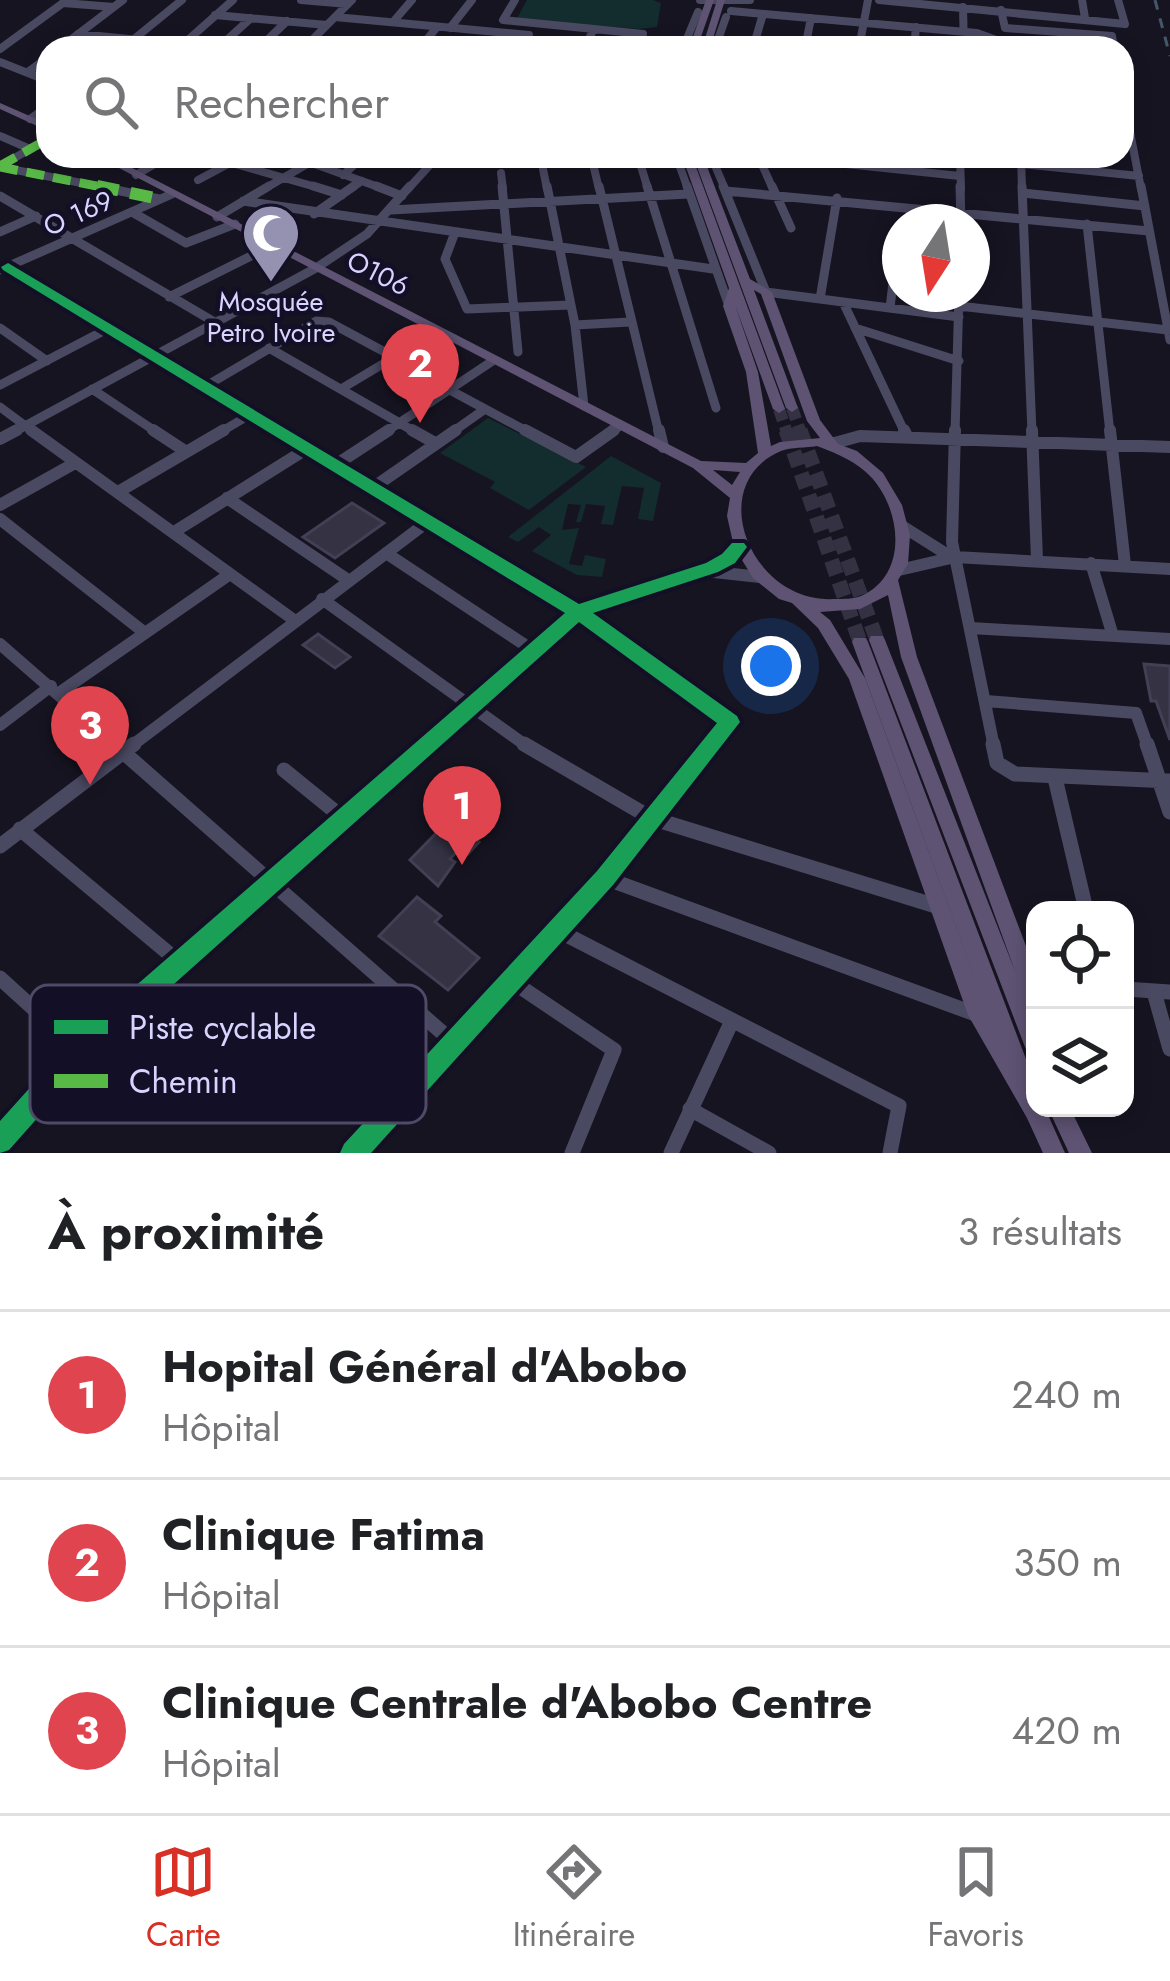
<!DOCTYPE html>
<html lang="fr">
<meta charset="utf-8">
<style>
body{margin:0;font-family:Jost,sans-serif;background:#f2f2f2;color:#202124}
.controls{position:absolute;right:36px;bottom:36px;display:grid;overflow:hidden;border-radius:24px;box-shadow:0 6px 18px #0003}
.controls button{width:108px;height:108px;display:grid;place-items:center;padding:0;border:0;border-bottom:3px solid #e0e0e0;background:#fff;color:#202124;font:60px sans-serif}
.compass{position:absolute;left:882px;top:204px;width:108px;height:108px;border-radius:50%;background:#fff;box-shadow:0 6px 18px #0003;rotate:192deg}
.you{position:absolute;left:771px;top:666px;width:42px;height:42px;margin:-30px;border:9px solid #fff;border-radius:50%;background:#1a73e8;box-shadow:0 0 0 18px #1a73e833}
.badge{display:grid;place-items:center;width:78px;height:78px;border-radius:50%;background:#d93025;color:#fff;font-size:39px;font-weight:700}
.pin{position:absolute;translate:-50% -99px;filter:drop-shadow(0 3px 6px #0008)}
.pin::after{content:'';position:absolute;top:63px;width:42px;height:36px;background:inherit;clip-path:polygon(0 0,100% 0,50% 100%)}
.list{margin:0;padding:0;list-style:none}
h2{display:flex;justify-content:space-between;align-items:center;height:156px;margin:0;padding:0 48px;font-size:51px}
h2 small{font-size:39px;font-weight:400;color:#757577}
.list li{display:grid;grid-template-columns:78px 1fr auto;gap:36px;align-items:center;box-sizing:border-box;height:168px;padding:0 48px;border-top:3px solid #e0e0e0}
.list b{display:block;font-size:45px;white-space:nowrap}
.list p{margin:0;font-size:39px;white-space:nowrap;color:#757577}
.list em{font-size:39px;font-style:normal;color:#757577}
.icon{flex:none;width:66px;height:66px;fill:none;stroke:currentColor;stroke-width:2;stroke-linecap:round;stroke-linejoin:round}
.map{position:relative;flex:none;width:1170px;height:1153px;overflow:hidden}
.search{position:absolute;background:#fff;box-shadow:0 6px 18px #0003;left:36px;right:36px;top:36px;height:132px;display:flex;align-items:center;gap:30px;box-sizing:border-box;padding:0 42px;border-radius:36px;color:#757577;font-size:45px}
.sheet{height:660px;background:#fff}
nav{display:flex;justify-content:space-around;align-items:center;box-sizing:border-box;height:168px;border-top:3px solid #e0e0e0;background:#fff;font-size:33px;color:#757577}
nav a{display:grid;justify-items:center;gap:6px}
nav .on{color:#d93025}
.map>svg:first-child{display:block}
</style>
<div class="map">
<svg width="1170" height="1153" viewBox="0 0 1170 1153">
<rect width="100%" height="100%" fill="#161421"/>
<path fill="#132c2d" d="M527 0H653L661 3 657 27 639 29 516 20Z
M488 418 586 467 529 510 490 488 495 482 440 453Z
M611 456 661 483 653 521 638 519 644 488 622 486 613 525 601 524 605 506 586 504 581 522H576L581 505 568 504 562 530 579 528 569 564 582 566 585 555 606 559 602 577 577 575 532 551 551 535 539 527 518 542 508 537Z"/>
<path fill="#343243" stroke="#433f54" stroke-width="3" d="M352 503 384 523 335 558 303 537Z
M318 634 350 657 335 668 303 645Z
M1144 664 1170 666V740L1156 701H1151Z
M448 821 479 842 468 854 460 848 450 859 455 862 438 886 410 860Z
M417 897 441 916 435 922 479 958 448 990 379 936Z"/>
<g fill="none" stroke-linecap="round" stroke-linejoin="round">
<path stroke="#333142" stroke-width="12" stroke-dasharray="12 6" stroke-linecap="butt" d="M792 408 801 433
M779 409 787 433"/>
<path stroke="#333142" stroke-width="15" stroke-dasharray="15 8" stroke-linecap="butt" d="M786 430 860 642
M800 430 877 640"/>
<path stroke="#4a4962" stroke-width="8" d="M301 0 348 4
M515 0 503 20 594 29
M700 0H750
M879 0 1125 24 1118 0
M1082 0 1085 18
M63 3 114 7
M963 7 964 48
M1001 10 1005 28 1112 36 1114 48
M731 11 977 33 1019 48
M215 15 327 25
M335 17 529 35
M393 22 412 0
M450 28 472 0
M78 34 221 48
M1013 43 1114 47
M180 47 233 0
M60 48 123 0
M123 48 182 0
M218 48 251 18
M259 48 287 21
M304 48 352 0
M420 48 437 27
M584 48 594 29 643 34 638 48
M683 48 698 12
M715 48 726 17
M753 48 763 14
M805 48 811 18
M859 48 868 0
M914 48 916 27
M0 49 67 0
M0 62 48 81
M28 72 48 57
M1122 90 1141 189
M30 119 48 106
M0 136 30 149
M207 156 323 189
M292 156 384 189
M676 156 688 189
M711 156 725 189
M758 156 773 189
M770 156 960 176
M960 156 961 189
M1021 156 1022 189
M640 163 648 189
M1022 164 1139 176
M0 166 48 139
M0 167 112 189
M594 168 599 189
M543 169 547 189
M501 173 503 189
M136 175 168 156
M343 175 364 156
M198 180 243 156
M264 189 321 156
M350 189 362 181
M408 189 438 156"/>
<path stroke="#4a4962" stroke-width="9" d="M97 186 159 199
M313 186 342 195
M376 186 402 196
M502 186 518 352
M547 186 575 325 584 406
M599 186 659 433
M647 186 716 408
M687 186 729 306
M723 186 766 292 959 317
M772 186 791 228
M960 186 961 222
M1022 186 1032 433
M1141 186 1170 340
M726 191 1149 231
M1023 193 1145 206
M0 196 216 323
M243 201 713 269
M391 210 688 194
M132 212 186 243 235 224
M314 214 354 186
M217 217 269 186
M1087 224 1110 433
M0 232 36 216
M454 235 445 259 467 309 570 305
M8 267 282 433
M0 270 172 194
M169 297 273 245
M820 299 837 198
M843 302 905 433
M959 306 1168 330
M890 308 900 224
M575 325 630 322
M0 328 47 361
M855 328 959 361
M269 348 417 433
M0 385 109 328
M206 386 316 321 329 322 394 357
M92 389 158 433
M341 389 438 331
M448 389 530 433
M0 407 35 433
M12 433 316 268 367 234 410 186
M219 433 251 414
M384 433 494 360
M451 433 485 409
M610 433 621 425
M955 433 959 294"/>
<path stroke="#4a4962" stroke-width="12" d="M31 430 294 620
M153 430 185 451
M277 430 578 612 730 722 710 747
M412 430 435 443
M525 430 576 457 614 430
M659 430 663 447
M904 430 907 436
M955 430 952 542 994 747
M1032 430 1037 560
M1110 430 1125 565
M0 439 17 430
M831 444 860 436 1170 447
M337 464 389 430
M374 487 456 430
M118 492 224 430
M227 498 348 580
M0 505 75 463
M0 519 145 633
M902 526 948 555
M174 532 308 448
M386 553 534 651
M1091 563 1113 636
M899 570 955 557 1170 569
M714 572 760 577
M322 599 528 747
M970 628 1170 639
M0 644 118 747
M59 693 230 574
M986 701 1136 713 1148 747
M0 725 51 686
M130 747 430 520
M424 747 578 612 712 568 738 547"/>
<path stroke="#4a4962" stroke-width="15" d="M114 744 454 1043
M524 744 651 818 936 906
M993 744 997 763 1015 774 1170 781
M1147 744 1170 812
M284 770 343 818
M1055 778 1086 910
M20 829 179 962
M0 846 134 744
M605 878 978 1015
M557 930 899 1106 890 1153
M0 978 80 1051
M510 980 614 1050 572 1153
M1125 989 1170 992
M1154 992 1170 1049
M690 1109 769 1153
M0 1141 80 1051 428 744
M353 1153 605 878 712 744
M671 1153 731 1023"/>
<path fill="#5e5373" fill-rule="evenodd" d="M706 0H714L697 48H689Z
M717 0H725L710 48H702Z
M0 103 48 124V131L0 109Z
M96 156H109L701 461 746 463 758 453 746 372 723 306 729 288 682 156H692L785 409 779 413 773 409 735 305 758 372 771 446 780 442 820 438 807 421 761 294 754 290 798 408 792 412 786 408 693 156H703L750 279 772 292 820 420 838 444 857 451 883 473 902 505 910 535 908 564 898 580 917 657 1035 970V1007L1029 1004 1035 1021V1057L1028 1054 1025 1047 869 640 871 636H883L885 640 1015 971 901 657 888 595 860 609 820 612 830 620 865 678 987 1011 852 642 854 638H866L868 642 1029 1067 1026 1074 1035 1090V1108H1045L1065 1153H1043L1027 1118 968 1015 849 679 818 628 792 603 779 599 753 578 734 547 727 516 730 498 693 468ZM817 446C838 454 856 461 872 478 902 512 908 575 861 596 853 599 844 599 835 599 750 604 703 484 781 451 791 447 806 448 817 446ZM713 470 740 472 732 485Z
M1048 1108H1070L1092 1153H1069Z"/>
<path stroke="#43596b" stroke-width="3" stroke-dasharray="10 9" stroke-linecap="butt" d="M1155 0 1170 56"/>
<path stroke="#58b947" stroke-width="9" stroke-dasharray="18 9" stroke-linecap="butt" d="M0 166 48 139
M0 167 112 189"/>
<path stroke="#58b947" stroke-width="12" stroke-dasharray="22 12" stroke-linecap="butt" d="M97 186 160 199"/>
<g stroke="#130f26" stroke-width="8">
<path id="cycleway" d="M8 263 579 604 706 563 722 554 732 543H744L747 547 735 563 718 572 593 613 737 716 740 722 613 885 371 1153H340L344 1144 597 871 717 723 579 622 89 1060 9 1150 0 1153V1121L71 1042 565 613 3 270 1 267Z"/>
</g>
<use href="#cycleway" fill="#1a9f57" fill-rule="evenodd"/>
</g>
<defs>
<g id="mosque-pin" transform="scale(3)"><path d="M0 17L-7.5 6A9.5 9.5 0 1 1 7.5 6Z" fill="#9591b1" stroke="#130f26"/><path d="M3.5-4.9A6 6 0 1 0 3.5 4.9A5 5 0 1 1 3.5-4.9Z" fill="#fff"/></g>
</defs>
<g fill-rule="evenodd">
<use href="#mosque-pin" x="271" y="233"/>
</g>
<g text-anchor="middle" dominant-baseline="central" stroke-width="9" stroke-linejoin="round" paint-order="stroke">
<g font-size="27" fill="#d9d4ff" stroke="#130f26">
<text transform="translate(78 213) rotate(-24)">O 169</text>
<text transform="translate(378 273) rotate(27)">O106</text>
</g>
<g font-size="27" fill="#d9d4ff" stroke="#130f26">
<text x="271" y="301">Mosquée<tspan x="271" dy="31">Petro Ivoire</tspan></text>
</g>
</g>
<rect x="30" y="985" width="396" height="138" rx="18" fill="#130f26" stroke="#4e4a67" stroke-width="3"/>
<rect x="54" y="1020" width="54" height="14" fill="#1a9f57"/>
<rect x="54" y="1074" width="54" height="14" fill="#58b947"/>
<g font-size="33" fill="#d9d4ff">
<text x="129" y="1039">Piste cyclable</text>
<text x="129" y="1093">Chemin</text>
</g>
</svg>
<div class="controls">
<button><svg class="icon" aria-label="locate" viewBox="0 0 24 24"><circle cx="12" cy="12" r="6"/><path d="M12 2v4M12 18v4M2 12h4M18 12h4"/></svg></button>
<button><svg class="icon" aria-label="layers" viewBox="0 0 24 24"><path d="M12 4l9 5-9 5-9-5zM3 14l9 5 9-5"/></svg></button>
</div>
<svg class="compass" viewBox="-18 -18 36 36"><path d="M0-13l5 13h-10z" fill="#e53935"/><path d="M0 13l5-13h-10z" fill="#757577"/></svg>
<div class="you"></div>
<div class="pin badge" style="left:462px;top:865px;background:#e0444e">1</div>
<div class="pin badge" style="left:420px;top:423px;background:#e0444e">2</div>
<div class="pin badge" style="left:90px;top:785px;background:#e0444e">3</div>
<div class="search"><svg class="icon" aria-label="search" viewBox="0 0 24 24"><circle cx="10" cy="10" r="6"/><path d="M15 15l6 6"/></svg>Rechercher</div>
</div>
<section class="sheet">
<h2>À proximité<small>3 résultats</small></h2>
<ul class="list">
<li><span class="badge" style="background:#e0444e">1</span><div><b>Hopital Général d'Abobo</b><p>Hôpital</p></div><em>240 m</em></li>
<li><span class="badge" style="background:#e0444e">2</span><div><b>Clinique Fatima</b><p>Hôpital</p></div><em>350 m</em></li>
<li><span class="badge" style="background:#e0444e">3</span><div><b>Clinique Centrale d'Abobo Centre</b><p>Hôpital</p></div><em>420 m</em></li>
</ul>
</section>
<nav>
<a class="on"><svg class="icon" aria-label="map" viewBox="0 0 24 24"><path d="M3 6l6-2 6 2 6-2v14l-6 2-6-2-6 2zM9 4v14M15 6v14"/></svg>Carte</a>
<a><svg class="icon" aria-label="directions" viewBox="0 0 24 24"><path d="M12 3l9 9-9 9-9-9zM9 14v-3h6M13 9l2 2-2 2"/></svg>Itinéraire</a>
<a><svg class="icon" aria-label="saved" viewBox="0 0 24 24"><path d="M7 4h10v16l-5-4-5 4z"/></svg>Favoris</a>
</nav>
